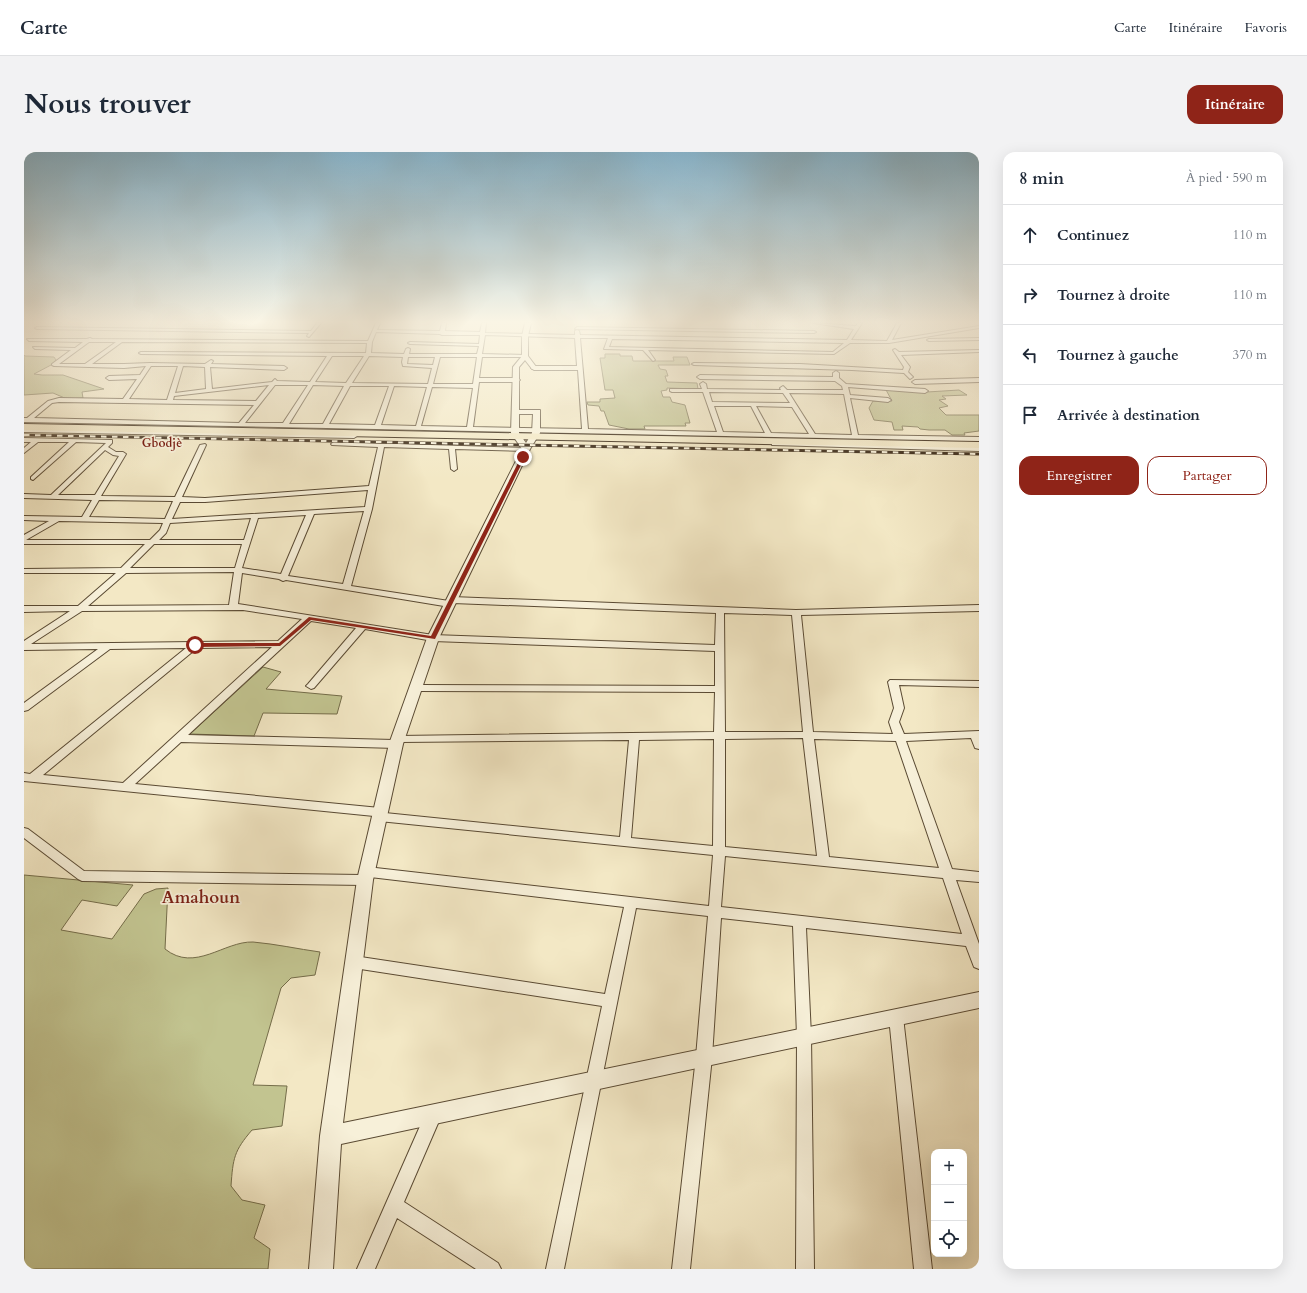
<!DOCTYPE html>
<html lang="fr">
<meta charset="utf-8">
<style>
body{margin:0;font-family:Cardo,serif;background:#f2f2f3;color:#1f2937}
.controls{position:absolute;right:12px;bottom:12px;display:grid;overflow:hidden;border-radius:8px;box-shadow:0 4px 16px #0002}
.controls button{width:36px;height:36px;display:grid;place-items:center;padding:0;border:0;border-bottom:1px solid #e0e1e3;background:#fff;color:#1f2937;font:20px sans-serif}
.stop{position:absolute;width:12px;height:12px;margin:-9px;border:3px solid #8f2418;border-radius:50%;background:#fff}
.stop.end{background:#8f2418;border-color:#fff;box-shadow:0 1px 4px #0008}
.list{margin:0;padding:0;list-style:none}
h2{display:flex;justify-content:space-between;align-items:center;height:52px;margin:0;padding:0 16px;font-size:17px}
h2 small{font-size:13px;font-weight:400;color:#747a83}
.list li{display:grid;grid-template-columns:26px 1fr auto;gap:12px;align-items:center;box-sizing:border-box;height:60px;padding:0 16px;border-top:1px solid #e0e1e3}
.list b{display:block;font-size:15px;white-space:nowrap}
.list em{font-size:13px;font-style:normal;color:#747a83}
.actions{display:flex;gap:8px;padding:12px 16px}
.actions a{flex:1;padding:9px 0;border:1px solid #8f2418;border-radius:12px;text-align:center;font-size:14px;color:#8f2418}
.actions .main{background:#8f2418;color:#fff}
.icon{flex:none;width:22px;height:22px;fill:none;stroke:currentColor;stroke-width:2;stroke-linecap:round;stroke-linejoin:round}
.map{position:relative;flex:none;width:955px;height:1117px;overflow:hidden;border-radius:12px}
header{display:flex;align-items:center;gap:24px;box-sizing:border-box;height:56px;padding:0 20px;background:#fff;border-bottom:1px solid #e0e1e3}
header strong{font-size:19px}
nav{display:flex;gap:22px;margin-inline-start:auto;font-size:14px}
.intro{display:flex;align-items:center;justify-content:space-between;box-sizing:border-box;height:96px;padding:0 24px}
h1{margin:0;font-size:28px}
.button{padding:10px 18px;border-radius:12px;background:#8f2418;color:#fff;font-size:14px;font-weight:700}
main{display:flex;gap:24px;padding:0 24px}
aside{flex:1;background:#fff;border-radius:12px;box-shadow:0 4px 16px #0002}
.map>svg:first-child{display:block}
</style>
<header>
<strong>Carte</strong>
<nav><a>Carte</a><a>Itinéraire</a><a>Favoris</a></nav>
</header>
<div class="intro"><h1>Nous trouver</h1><a class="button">Itinéraire</a></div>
<main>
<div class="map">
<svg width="955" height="1117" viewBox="0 0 955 1117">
<rect width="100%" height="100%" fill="#f3e8c5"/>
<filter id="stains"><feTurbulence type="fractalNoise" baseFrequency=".005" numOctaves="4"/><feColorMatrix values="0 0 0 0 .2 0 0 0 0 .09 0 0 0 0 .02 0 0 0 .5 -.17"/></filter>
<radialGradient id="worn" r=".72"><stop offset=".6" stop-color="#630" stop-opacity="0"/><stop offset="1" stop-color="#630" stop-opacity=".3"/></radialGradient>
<path fill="#c2c490" stroke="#746c49" d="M581 202H596V204H608L609 209H650L649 205H663L666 213H634L636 217 642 218 644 224H641L643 230 673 231 674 237 643 236V238L637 239 639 245H646L648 250 661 253 666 271H661L662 274H620L621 277H605L585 273 580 259H577L575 254 564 253 563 250H576V247L591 246 589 238H581L576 206H581Z
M0 203 1 204 30 205 32 208 27 213 10 222 18 223H39L80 237 58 240 59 246 43 247 29 241 0 243Z
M861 236 903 240 935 238 943 243 918 244 922 247 915 248 924 254 915 256 922 263H955V279L940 281 941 283H928L921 278H905L896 277 894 275 878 274 879 278H870L868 270 850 268 845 256 849 249H868Z
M239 515 257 520 242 537 318 544 313 562 239 561 230 584 166 582Z
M0 723 109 733 93 754 58 748 37 778 88 787 120 742 132 737 144 736 141 797C171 821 200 789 229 790 252 792 274 797 296 800L291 823 267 826 257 836 229 933 263 934 258 974 228 978C210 999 209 1006 207 1034L218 1048 241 1053 230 1086 246 1097 244 1117H0Z"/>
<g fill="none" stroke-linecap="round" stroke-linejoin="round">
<g stroke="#5a4a33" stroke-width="2">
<path id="minor" d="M293 171H297L285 185 283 184 285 181 13 177 11 176 13 175 287 179Z
M352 171H356L353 178 416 179 418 171H422L421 179 456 180 458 171H462L461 181 551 183V179L553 178 555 179 556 183 823 188 830 177 789 171 832 174 834 171H838L827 188 863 189 873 171H877L868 188 955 174V176L865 191H826L810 202 624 198 631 208 629 209 619 198 580 197 584 186H556L564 277 693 280 679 240H648L646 239V237H678L676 232 679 230 682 232 683 237 757 238 756 236 759 234 763 238H819L818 234 811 229 676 227 673 225 676 223 809 225V221L812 219 815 221V226L822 232 901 237 904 239 901 241 824 235 826 243 864 246 867 248 864 250 826 246 834 283 955 285V289L0 270V266H3L24 249 35 246 99 247 113 227 85 228 82 226 85 224 116 223 122 214 100 216 30 214 28 213V212L47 198 11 197 9 195 51 196 59 190 5 189 3 187H63L66 186 68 187 344 189ZM352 180 416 182 418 183H456L455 192 386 190 384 191 386 192 455 194 453 202H385L386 197 384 196 382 197 380 202 347 201 348 190ZM461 183 551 186 553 214H510L507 216 510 218H554L558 277 449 275 455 230H493L496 228 493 226H455L458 205H501L503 204 501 203 458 202ZM588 187 820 191 809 200 585 195ZM65 190H92L61 212H35ZM98 190 343 191 342 201 117 200 115 201 117 202 303 204 286 230 253 229 251 227 248 230 188 237 186 215 260 218 263 216 260 214 187 212 189 209 187 208 181 212 126 211 100 212H68ZM308 204H340L322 231 291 230ZM345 204 379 205 378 210 379 214 408 216 404 232 328 231ZM384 205H411L409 213 383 212ZM416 205H453L449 232H409ZM127 214H154L143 248 105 247ZM159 214 181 215 182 237 151 241ZM245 233 232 249 149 248 150 244ZM251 233H284L259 271H221ZM289 233 320 234 299 272H265ZM326 234H365L351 273 305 272ZM370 234 403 235 392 274 357 273ZM408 235 449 236 443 275 397 274ZM685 240 759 241 766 251 688 250ZM765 241 820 242 828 283 791 282ZM35 250 230 253 215 271 10 266 28 251ZM690 254H727L741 281 699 280ZM732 254 768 255 785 282 747 281Z
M553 175 790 179 792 180 790 181 551 177Z
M955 186V188L905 189 903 188 905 187Z
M871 197 875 200 955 198V200L877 203 886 215 884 220 889 225 886 227 880 221 828 218 670 213 668 212 670 211 776 212 879 218 880 215 869 198Z
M955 226V230L891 232 888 230 891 228Z
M0 276 330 282 333 284 330 286 0 280Z
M0 286 88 288V291L84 295 92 300H99L102 302 77 344 151 345 176 293 181 292 182 293 158 345 181 346 345 334 354 295 308 293 307 292 310 290 504 296V298L502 299 431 297 433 317 430 319 427 317 425 297 360 295 348 357 327 434 425 449V446L428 445 772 458 955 453V459L777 463 789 580 869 582 865 570 870 556 864 530 866 528 955 529V535L875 533 880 556 875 570 880 582 955 579V597L951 596 947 586 882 589 928 717 955 720V730L932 728 955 792V817L950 815 942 794 782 776 787 884 790 1117H772L773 884 769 774 697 766 688 905 666 1117H648L672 905 684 764 612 756 540 1117H522L578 854 330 816 325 814 323 810 325 806 330 804 581 842 600 755 346 725 347 728 345 732 341 733 58 729 54 727 0 686V676L4 677 60 719 338 723 337 720 339 717 343 715 685 754 689 703 355 669 351 668 350 664 0 629V621L6 622 162 496 86 497 4 558 0 559V551L74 497 0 498V489L46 459 0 460V454H54L92 421H0V417L97 416 121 392H0V383L25 369 0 368V364L58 365 68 348 0 346V342L27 343 82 291 52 290 9 328 7 327V325L45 290H14L0 301V296L7 290H0ZM81 298 89 303 95 304 71 343H34ZM344 338 341 355 148 367 156 350H181ZM75 348 149 349 141 367 65 365ZM340 359 319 432 264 424 290 362ZM282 363 257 422 218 416 234 366ZM227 366 220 388H135L142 381 146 371ZM35 369 139 371 136 378 126 388H2ZM130 392H218L211 416H106ZM210 420 205 453 64 454 102 421ZM218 421 255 427 259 429 262 428 426 455 429 454V451L692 461 691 493 409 483 214 452ZM219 458 278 467 254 489 7 492 58 459ZM700 461 768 463 779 580H701ZM287 469 332 476 284 532 282 534 287 537 290 536 341 477 409 489 691 499V534L391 533 386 536 391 539 691 540 690 580 374 584 370 585V588L164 583ZM248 495 99 631 19 623 173 496ZM779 586 793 704 701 695V587ZM690 587 689 694 607 686 615 588ZM790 587 872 589 915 716 805 705ZM605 588 596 685 361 661 360 657 356 656 111 632 157 590 372 596 376 594V590ZM701 704 919 726 938 782 697 755Z
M750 290 955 295V299L748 293V291Z
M872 858 877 860 879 865 908 1117H890L865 865 867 860Z
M410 954 416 956 418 962 380 1050 474 1111 477 1117H452L373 1066 351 1117H333L404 956Z"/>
</g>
<g stroke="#5a4a33" stroke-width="2">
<path id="tertiary" d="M501 171H507L504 184V204L513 216 508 217 501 208 495 215V258H516V281L506 297 415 486 379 592 349 728 319 971 955 840V856L317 992 309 1117H285L296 984 333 728 365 592 403 486 498 297 487 281 489 215 498 204V184ZM495 262H509L508 281 502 291 495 281Z"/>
</g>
<g stroke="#271502" stroke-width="2">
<path id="trunk" d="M0 272 955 290V296L0 278Z"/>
</g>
<use href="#minor" fill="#f7f0d9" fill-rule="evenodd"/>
<use href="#tertiary" fill="#f7f0d9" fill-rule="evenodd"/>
<use href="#trunk" fill="#f3e8c5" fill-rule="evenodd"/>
<g stroke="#271502" stroke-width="3">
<path id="rail" d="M0 283 955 302"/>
</g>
<use href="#rail" stroke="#f7f0d9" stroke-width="2" stroke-dasharray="5.5" stroke-linecap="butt"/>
</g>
<linearGradient id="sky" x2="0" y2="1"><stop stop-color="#89b9d3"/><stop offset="0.52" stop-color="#faf5e5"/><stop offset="1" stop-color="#faf5e5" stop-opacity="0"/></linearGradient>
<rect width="955" height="327" fill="url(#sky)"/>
<path fill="#8f2418" d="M499 304 501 305 411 487 287 468 256 494 171 495 168 493 171 491H255L285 465 407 484 497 305Z"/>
<g text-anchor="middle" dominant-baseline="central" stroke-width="3.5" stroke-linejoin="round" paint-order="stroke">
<g font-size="12" font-weight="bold" fill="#7a1f14" stroke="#f7f0d9">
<text x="138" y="291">Gbodjè</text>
</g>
<g font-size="17" font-weight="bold" fill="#7a1f14" stroke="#f7f0d9">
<text x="177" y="745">Amahoun</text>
</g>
</g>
<rect width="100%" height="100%" filter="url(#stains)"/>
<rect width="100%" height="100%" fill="url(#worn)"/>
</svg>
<div class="controls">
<button>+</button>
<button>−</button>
<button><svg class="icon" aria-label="locate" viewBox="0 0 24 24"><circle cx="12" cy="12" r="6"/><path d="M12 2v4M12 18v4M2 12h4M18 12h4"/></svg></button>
</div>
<div class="stop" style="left:171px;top:493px"></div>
<div class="stop end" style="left:499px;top:305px"></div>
</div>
<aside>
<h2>8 min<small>À pied · 590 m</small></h2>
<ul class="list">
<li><svg class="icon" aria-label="ahead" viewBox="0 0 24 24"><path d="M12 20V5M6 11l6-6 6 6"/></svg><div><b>Continuez</b></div><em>110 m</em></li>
<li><svg class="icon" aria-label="right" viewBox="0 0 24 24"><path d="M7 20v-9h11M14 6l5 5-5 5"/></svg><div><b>Tournez à droite</b></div><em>110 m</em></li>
<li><svg class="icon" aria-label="left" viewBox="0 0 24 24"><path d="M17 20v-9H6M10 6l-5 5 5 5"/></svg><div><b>Tournez à gauche</b></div><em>370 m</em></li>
<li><svg class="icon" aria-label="arrive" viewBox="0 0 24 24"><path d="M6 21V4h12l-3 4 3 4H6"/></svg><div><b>Arrivée à destination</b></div></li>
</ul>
<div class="actions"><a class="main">Enregistrer</a><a>Partager</a></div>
</aside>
</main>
